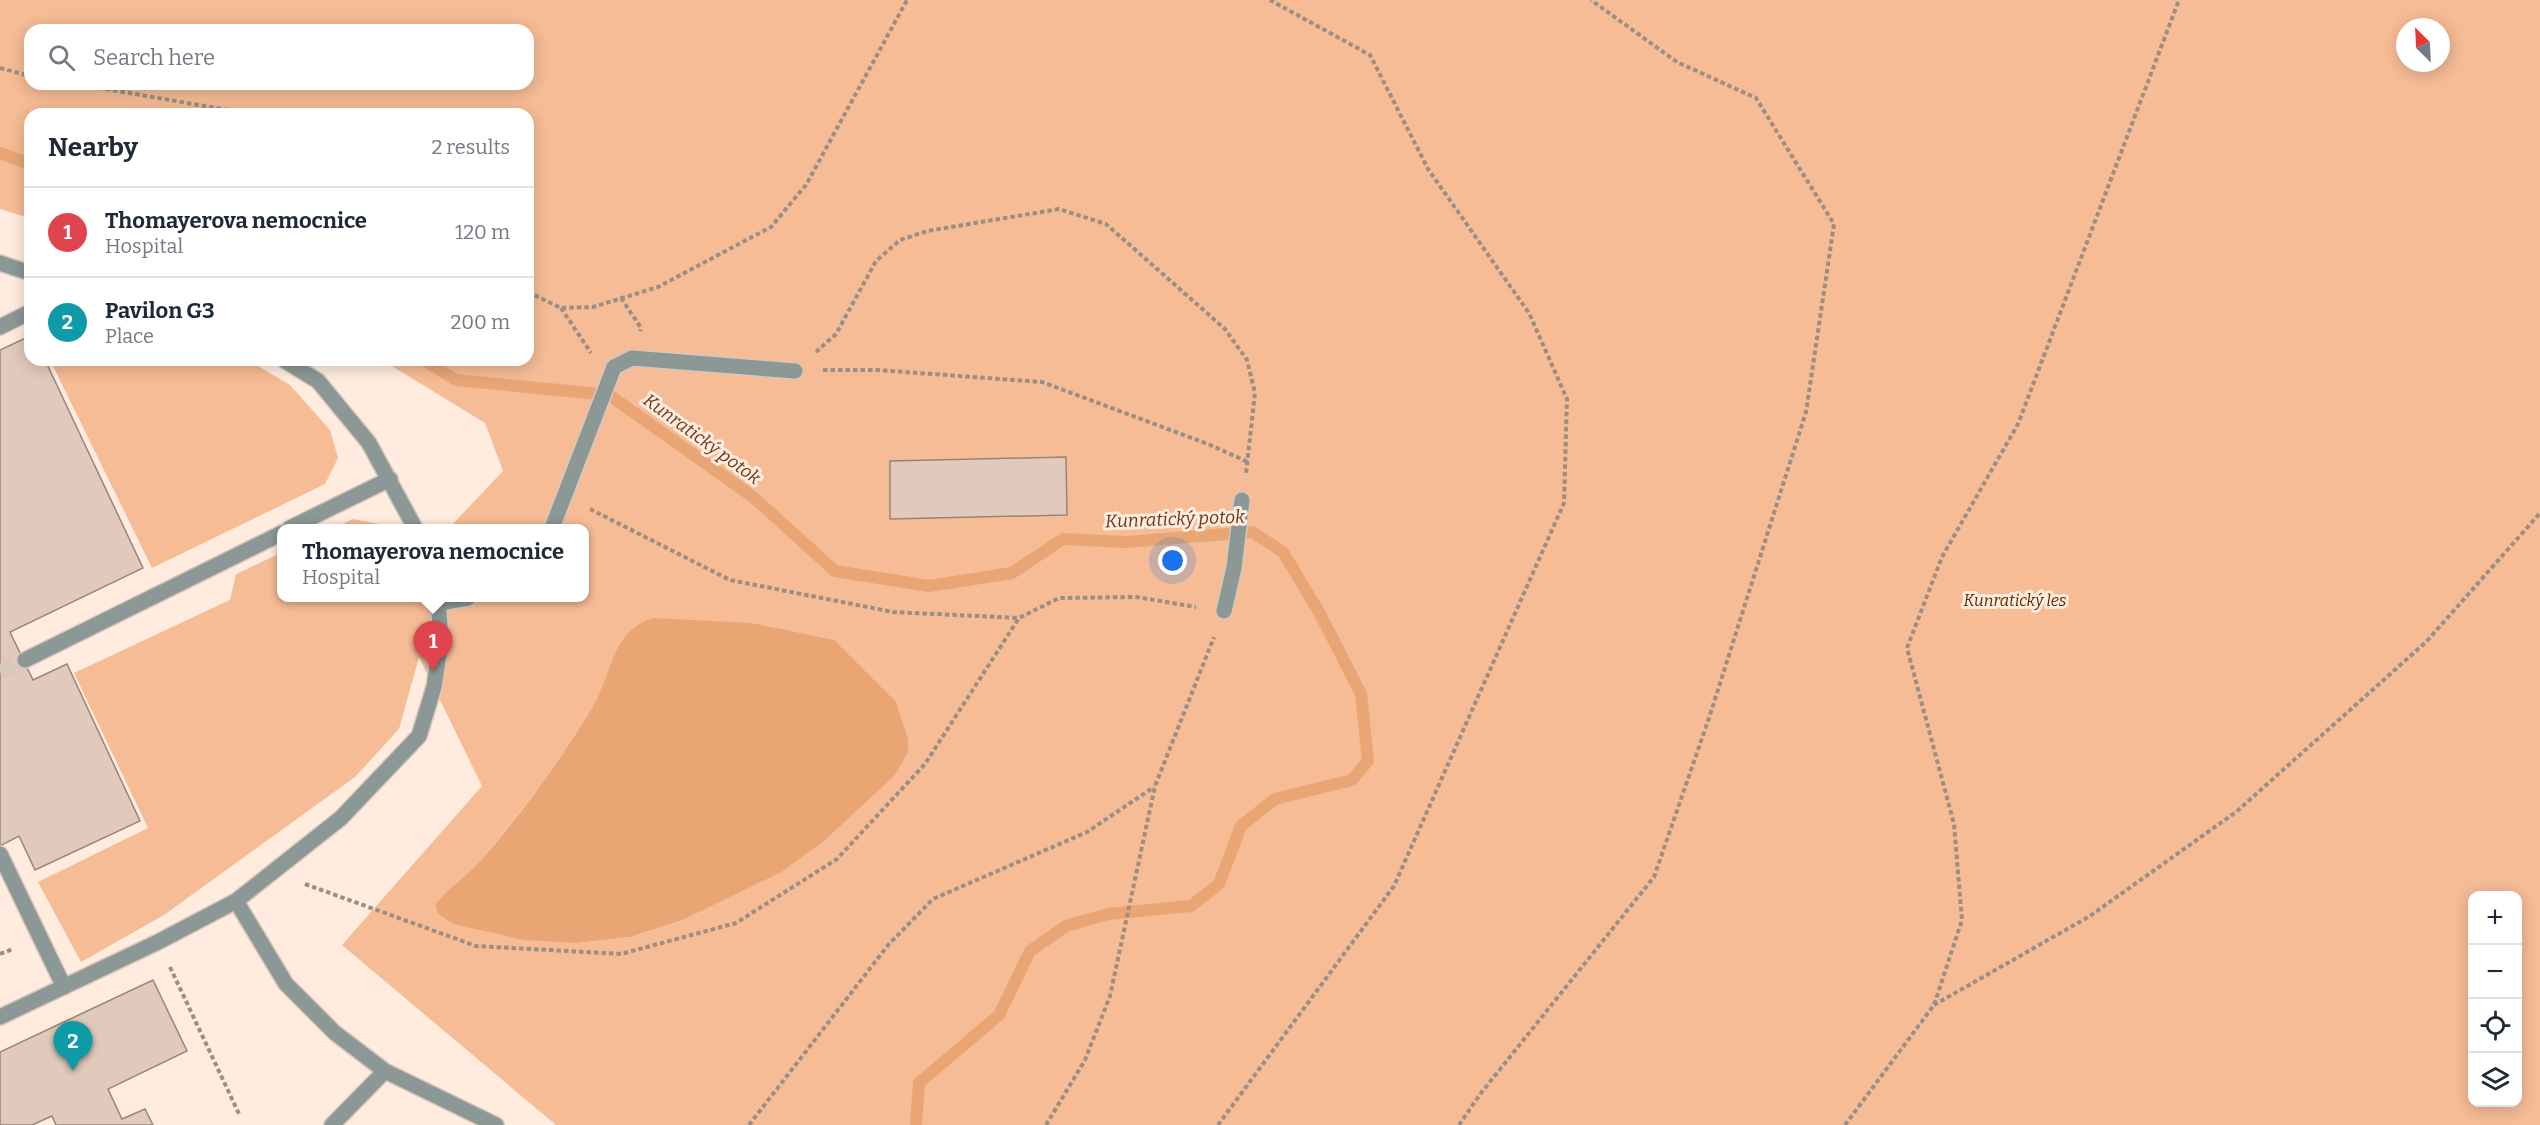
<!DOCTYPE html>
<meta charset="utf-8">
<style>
body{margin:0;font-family:Bitter,serif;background:#f2f2f3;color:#1f2937}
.controls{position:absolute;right:18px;bottom:18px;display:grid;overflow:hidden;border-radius:12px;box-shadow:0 3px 15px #0003}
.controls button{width:54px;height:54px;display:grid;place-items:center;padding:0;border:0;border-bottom:2px solid #e0e1e3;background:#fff;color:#1f2937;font:30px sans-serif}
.compass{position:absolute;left:2396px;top:18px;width:54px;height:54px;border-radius:50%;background:#fff;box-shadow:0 3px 15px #0003;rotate:336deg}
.you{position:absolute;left:1173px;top:561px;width:21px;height:21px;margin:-15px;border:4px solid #fff;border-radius:50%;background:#1a73e8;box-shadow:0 0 0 9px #1a73e833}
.badge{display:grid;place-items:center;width:39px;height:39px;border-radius:50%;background:#43877d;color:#fff;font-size:20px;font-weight:700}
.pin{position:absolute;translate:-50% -50px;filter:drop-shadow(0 2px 3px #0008)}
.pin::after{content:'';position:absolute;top:32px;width:21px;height:18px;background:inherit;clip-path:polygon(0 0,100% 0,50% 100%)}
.popup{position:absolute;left:277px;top:524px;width:312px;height:78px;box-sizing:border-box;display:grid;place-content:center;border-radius:12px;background:#fff;filter:drop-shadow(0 2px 4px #0005);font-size:20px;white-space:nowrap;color:#747a83}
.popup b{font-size:22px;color:#1f2937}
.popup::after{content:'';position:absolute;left:50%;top:100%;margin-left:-12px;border:12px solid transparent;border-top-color:#fff}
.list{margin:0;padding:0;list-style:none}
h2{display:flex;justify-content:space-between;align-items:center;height:78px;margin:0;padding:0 24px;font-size:26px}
h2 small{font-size:20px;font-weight:400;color:#747a83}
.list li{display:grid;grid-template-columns:39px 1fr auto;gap:18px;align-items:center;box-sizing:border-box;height:90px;padding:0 24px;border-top:2px solid #e0e1e3}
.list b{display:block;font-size:22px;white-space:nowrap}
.list p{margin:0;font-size:20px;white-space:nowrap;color:#747a83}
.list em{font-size:20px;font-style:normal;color:#747a83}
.icon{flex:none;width:33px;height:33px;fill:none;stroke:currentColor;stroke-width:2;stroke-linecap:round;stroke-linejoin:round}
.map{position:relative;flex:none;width:2540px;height:1125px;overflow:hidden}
.search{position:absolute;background:#fff;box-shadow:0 3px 15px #0003;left:24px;top:24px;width:510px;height:66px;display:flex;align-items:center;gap:15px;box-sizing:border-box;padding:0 21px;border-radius:18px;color:#747a83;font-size:22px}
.panel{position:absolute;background:#fff;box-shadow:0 3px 15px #0003;left:24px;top:108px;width:510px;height:258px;border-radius:18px}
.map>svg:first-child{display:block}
</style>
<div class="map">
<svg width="2540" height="1125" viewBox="0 0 2540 1125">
<rect width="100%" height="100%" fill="#ffecdf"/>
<path fill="#f5bc95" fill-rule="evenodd" d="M0 0H2540V1125H556L342 945 482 786 419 657 399 729 355 777 164 915 81 962 38 882 148 828 74 673 230 600 236 574 281 553 282 598H584V528H449L503 471 485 423 382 360H528V114H30V218L0 209ZM2405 27H2441V63H2405ZM30 30H528V84H30ZM1066 458 1067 515 890 518V461ZM653 618 669 620 780 873 683 920 632 937 578 943 453 924 438 914 435 905C448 887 466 877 481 860 521 813 560 761 592 708 612 676 611 630 653 618ZM2472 896H2518V1102H2472Z
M50 360H248L290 385 330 430 338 458 325 484 152 568Z
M353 519 385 525 389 528H333Z"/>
<path fill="#e9a574" d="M653 618 751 623 834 640 896 702 908 739V752L895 775 824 841 780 873 683 920 631 937 578 943 524 940 453 924 438 914 435 905C448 887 466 877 481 860 521 814 560 761 592 708 612 676 611 630 653 618Z"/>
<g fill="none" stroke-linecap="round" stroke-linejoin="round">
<path stroke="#e9a574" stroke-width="12" d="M0 153 30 164
M424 360 456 380 609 395 752 496 835 571 929 586 1012 573 1063 539 1126 542 1252 532 1283 552 1319 612 1361 694 1368 761 1352 780 1275 799 1241 826 1219 884 1191 906 1108 914 1066 926 1030 951 999 1015 919 1083 916 1125"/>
</g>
<path fill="#e1cabb" stroke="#998476" stroke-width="1.5" d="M30 336V360H45L143 568 10 632 33 680 67 664 140 821 35 870 19 836 0 846V350Z
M1066 457 1067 515 890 519V461Z
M153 980 187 1051 108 1089 122 1119 145 1109 153 1125H56L52 1116 32 1125H0V1052Z"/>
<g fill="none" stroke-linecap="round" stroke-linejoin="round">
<path stroke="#d8c7bc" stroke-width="15" stroke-dasharray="15 8" stroke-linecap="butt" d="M0 672 25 660"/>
<g stroke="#d8c7bc" stroke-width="18">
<path id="minor" d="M0 263 30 273
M0 327 30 312
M284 360 318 381 369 443 415 528
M290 528 390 479
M552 528 614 367 632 358 795 371
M440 603 468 598
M1224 611 1234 568 1242 500
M25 660 282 533
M0 854 64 987
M236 901 286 984 335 1033 385 1071 496 1125
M0 1017 158 942 236 901 341 818 419 736 434 687 441 641 438 598
M332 1125 385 1071"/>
</g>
<path stroke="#9c8e85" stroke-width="4" stroke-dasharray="4.5 3" stroke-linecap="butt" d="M0 68 30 76
M76 84 252 114
M528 292 561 308 593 307 658 287 771 227 806 185 907 0
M621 298 641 328 640 331
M561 308 591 353
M816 352 836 334 876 261 900 240 927 231 1059 209 1106 224 1225 329 1247 360 1255 393 1246 473
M823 370H877L1042 382 1208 444 1248 462
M590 509 730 580 893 612 1019 618
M305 884 476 946 621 954 736 923 837 859 925 764 1019 618 1059 598 1136 597 1196 607
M0 954 13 949
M170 967 240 1116
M1934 1005 2090 916 2236 812 2427 641 2540 513
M749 1125 889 944 933 899 1087 832 1154 787
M1046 1125 1085 1060 1110 996 1155 786 1214 637
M1218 1125 1394 886 1564 503 1567 399 1529 313 1428 169 1370 55 1270 0
M1459 1125 1481 1093 1654 877 1709 718 1806 412 1834 224 1756 98 1677 62 1591 0
M1845 1125 1934 1005 1962 920 1954 824 1907 648 1942 557 2018 424 2179 0"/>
<use href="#minor" stroke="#8b9895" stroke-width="15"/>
</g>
<g text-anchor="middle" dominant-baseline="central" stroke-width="6" stroke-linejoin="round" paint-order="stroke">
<g font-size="16" font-style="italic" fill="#582d05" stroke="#ffecdf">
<text x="2015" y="600">Kunratický les</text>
</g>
<g font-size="18" font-style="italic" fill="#663915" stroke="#ffecdf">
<text transform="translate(702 439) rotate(36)">Kunratický potok</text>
<text transform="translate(1175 519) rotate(-2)">Kunratický potok</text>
</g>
</g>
</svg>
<div class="controls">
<button>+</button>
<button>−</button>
<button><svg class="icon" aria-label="locate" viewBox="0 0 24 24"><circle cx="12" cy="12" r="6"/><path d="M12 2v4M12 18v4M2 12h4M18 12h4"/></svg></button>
<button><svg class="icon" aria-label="layers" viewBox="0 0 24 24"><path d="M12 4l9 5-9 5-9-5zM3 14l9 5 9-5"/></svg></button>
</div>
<svg class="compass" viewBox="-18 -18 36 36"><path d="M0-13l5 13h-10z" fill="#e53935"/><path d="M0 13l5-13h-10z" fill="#747a83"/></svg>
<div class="you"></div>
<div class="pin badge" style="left:433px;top:671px;background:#e0444e">1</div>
<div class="popup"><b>Thomayerova nemocnice</b>Hospital</div>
<div class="pin badge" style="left:73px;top:1071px;background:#0f9aa8">2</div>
<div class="search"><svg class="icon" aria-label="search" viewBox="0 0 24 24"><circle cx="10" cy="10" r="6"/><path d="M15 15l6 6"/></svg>Search here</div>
<section class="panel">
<h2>Nearby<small>2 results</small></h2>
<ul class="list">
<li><span class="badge" style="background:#e0444e">1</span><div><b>Thomayerova nemocnice</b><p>Hospital</p></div><em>120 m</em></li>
<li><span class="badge" style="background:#0f9aa8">2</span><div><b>Pavilon G3</b><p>Place</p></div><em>200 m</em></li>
</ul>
</section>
</div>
